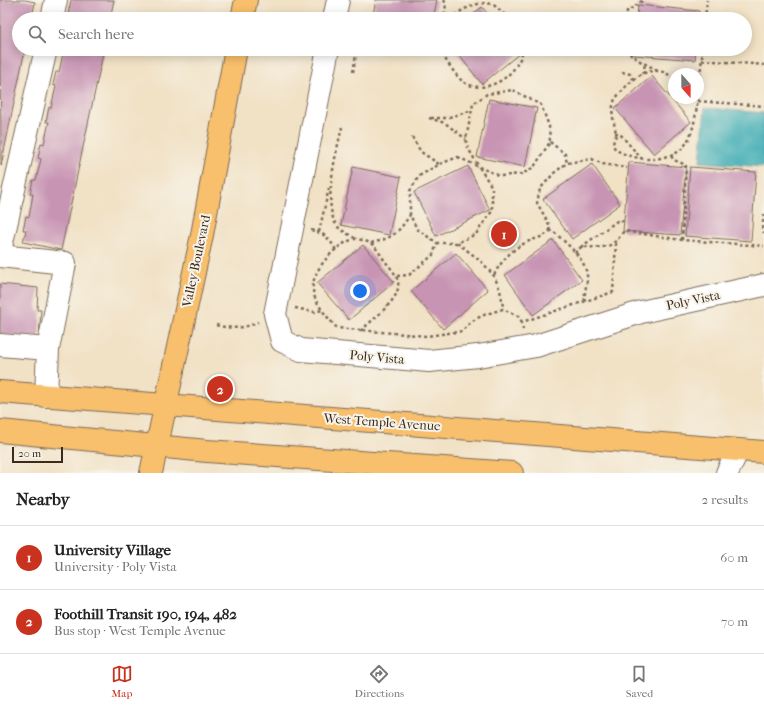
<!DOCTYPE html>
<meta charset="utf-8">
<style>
body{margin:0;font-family:"IM FELL French Canon",serif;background:#f2f2f2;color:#222}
.compass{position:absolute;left:668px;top:68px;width:36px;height:36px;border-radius:50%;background:#fff;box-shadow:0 2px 10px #0003;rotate:159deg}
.scale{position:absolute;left:12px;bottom:10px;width:51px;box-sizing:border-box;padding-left:4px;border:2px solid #3b2a1e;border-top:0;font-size:11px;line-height:14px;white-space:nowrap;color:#3b2a1e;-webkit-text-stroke:3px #f7f3e8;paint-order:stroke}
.you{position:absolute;left:360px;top:291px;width:14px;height:14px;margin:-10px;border:3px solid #fff;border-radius:50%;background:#1a73e8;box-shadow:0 0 0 6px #1a73e833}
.badge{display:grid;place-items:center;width:26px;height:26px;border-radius:50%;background:#c8321e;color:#fff;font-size:13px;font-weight:700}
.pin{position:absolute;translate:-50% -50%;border:2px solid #fff;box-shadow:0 1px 4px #0006}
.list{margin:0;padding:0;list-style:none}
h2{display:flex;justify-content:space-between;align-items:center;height:52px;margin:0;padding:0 16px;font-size:17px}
h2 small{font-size:13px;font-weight:400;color:#767676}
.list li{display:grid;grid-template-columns:26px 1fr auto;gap:12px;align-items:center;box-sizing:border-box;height:64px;padding:0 16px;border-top:1px solid #e0e0e0}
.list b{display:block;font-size:15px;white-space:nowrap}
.list p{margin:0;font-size:13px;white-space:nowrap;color:#767676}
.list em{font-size:13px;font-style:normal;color:#767676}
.icon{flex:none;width:22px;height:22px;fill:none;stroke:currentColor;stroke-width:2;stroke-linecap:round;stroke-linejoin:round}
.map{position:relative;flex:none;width:764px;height:473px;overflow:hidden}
.search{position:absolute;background:#fff;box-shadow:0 2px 10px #0003;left:12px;right:12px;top:12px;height:44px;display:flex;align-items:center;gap:10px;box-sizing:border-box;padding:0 14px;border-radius:22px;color:#767676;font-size:15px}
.sheet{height:180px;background:#fff}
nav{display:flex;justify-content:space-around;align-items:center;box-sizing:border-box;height:56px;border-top:1px solid #e0e0e0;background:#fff;font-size:11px;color:#767676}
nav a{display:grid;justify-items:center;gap:2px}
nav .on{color:#c8321e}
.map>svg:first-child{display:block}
</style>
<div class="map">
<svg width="764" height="473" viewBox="0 0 764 473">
<rect width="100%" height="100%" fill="#f7f3e8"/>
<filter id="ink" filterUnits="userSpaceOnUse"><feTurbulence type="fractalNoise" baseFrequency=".025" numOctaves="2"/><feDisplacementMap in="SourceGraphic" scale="8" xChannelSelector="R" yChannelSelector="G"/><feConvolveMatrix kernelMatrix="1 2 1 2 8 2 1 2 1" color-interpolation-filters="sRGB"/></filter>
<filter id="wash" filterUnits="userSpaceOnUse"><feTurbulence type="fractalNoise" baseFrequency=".012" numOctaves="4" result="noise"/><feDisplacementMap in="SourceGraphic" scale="16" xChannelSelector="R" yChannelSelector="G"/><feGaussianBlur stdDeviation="0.9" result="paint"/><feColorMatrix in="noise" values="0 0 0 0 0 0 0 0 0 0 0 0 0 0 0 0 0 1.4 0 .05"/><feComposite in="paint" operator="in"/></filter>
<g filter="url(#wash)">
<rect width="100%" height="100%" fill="#f1e1c5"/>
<path fill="#3aabb4" stroke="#3a6a69" d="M705 108 764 113V167L700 162Z"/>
<g id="blocks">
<path fill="#c894b4" d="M0 0H25L35 2 32 19H19V49H25L1 166Z
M71 0H114L110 19H70L71 14H68Z
M376 0H437L433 19H372Z
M638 5 699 11 698 19H637Z
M482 7 492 19H467Z
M64 49H104L61 250 23 242 26 230H23L26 216 29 217 33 194H30L33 180H36L41 159 38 158 41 143 44 144 49 122H46L49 107 51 108 56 86 53 85 56 72H59Z
M454 49H517L520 53 482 84Z
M635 49H696L695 60 634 55Z
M652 76 691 122 654 154 615 108Z
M489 99 537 108 525 167 477 157Z
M629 162 686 167 680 235 623 231Z
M592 164 620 204 572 239 543 199Z
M468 166 490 210 436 236 414 192Z
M353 167 401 177 389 235 341 225Z
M690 167 756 172 751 241 685 236Z
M553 240 582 280 533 315 505 275Z
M363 245 394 282 349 320 317 283Z
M456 253 488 290 443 329 411 291Z
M0 284 38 288 37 310H41L39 338 0 335Z"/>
</g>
</g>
<g filter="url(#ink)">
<use href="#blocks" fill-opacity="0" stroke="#7b6a58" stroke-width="1"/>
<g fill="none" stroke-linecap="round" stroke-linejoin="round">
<g stroke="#7b6a58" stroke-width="24">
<path id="minor" d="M52 19 56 0
M334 19 338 0
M328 49 275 314 282 341 301 350 429 361 478 356 536 346 641 312 764 285
M0 251 46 49
M0 256 65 263 48 349 46 396
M0 345 48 349
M727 473 738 450"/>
</g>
<g stroke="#7b6a58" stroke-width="24">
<path id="major" d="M242 19 246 0
M0 392 764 452
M0 431 207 451 512 473
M151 473 202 235 236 49"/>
</g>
<path stroke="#7b6a58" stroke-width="2.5" stroke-dasharray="3 3" stroke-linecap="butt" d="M444 0 446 4 444 19
M450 19C459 11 478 0 491 4 497 6 504 14 508 19
M627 19V10L633 8 643 0
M705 19 707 0
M382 49H387
M400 49H421
M439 49C444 57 457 79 465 83 490 96 519 73 523 49
M625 49 638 60 657 70
M702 60 764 65
M353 72 357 49
M622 72 630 74 633 79
M643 74 645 64
M674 79C657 62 636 74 623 90 620 94 615 97 614 102 610 114 615 123 616 135 616 138 613 141 613 144 614 155 644 160 653 159 658 159 663 157 668 156 693 151 695 118 698 98
M513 90 541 105 549 126 550 142 534 167 522 174 500 176 479 167 468 148 466 139 473 104 487 94Z
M698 94 703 49
M693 98 697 101 764 106
M429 118 445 123 466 139
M431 118H446L470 111
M342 127C337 150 321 208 338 227 342 231 350 235 356 239
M615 133 620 134 641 158
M412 137 421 152 439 164
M550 142 565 154 567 163
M671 156 674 160 686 165 682 240
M458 157 479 167 492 187V211L476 234 457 243H437L417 229 410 215V191L419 176 440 164Z
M764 214 762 229 764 233
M311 230C324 233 329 238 336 250
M550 231 548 222 537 203 540 189 554 173 567 163 592 159 603 164 627 168
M319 232 329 188
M371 243C393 238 398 233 410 215
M457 243C483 262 501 274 503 309
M581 247 617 221H624
M575 253 581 247C604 247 610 251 624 231L682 240 764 246
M494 275C501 261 512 249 527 242 536 238 543 238 550 231L554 232C567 244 589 261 587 280 586 289 584 293 585 302
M397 276 409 275 433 255 437 243
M295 308 315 312 322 310
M216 325C231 329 243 329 258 322
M523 330 522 322 613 292 616 243
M361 331C371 320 396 303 398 288 400 277 391 269 385 261 381 256 375 245 370 243 366 241 359 239 355 239 337 242 310 272 313 290 314 303 329 319 337 328L427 336 463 331C472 317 487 314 503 309L518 316 522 322"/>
<use href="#minor" stroke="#fff" stroke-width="22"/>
<use href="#major" stroke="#f8bf6c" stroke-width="22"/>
</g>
</g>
<g text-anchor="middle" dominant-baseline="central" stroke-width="4" stroke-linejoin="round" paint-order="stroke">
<g font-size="13" fill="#3b2a1e" stroke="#f7f3e8">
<text transform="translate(196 261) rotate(-78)">Valley Boulevard</text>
<text transform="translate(693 300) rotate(-12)">Poly Vista</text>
<text transform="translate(377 357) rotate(5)">Poly Vista</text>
<text transform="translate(382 422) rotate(4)">West Temple Avenue</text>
</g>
</g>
</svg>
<svg class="compass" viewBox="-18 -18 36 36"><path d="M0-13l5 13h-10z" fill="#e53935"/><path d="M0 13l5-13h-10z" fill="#767676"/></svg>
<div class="scale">20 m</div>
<div class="you"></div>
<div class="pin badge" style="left:504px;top:234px">1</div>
<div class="pin badge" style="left:220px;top:389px">2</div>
<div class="search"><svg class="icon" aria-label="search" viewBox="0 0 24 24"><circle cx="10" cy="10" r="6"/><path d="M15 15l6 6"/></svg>Search here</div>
</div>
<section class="sheet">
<h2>Nearby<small>2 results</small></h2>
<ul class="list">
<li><span class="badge">1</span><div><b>University Village</b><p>University · Poly Vista</p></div><em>60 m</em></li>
<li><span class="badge">2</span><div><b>Foothill Transit 190, 194, 482</b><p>Bus stop · West Temple Avenue</p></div><em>70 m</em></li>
</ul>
</section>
<nav>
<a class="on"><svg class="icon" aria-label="map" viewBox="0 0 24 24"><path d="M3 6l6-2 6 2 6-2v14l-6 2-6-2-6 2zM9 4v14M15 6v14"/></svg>Map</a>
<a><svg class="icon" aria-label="directions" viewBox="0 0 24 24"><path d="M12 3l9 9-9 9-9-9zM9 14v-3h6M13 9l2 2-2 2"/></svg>Directions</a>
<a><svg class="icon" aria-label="saved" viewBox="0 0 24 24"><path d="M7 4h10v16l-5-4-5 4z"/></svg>Saved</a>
</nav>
